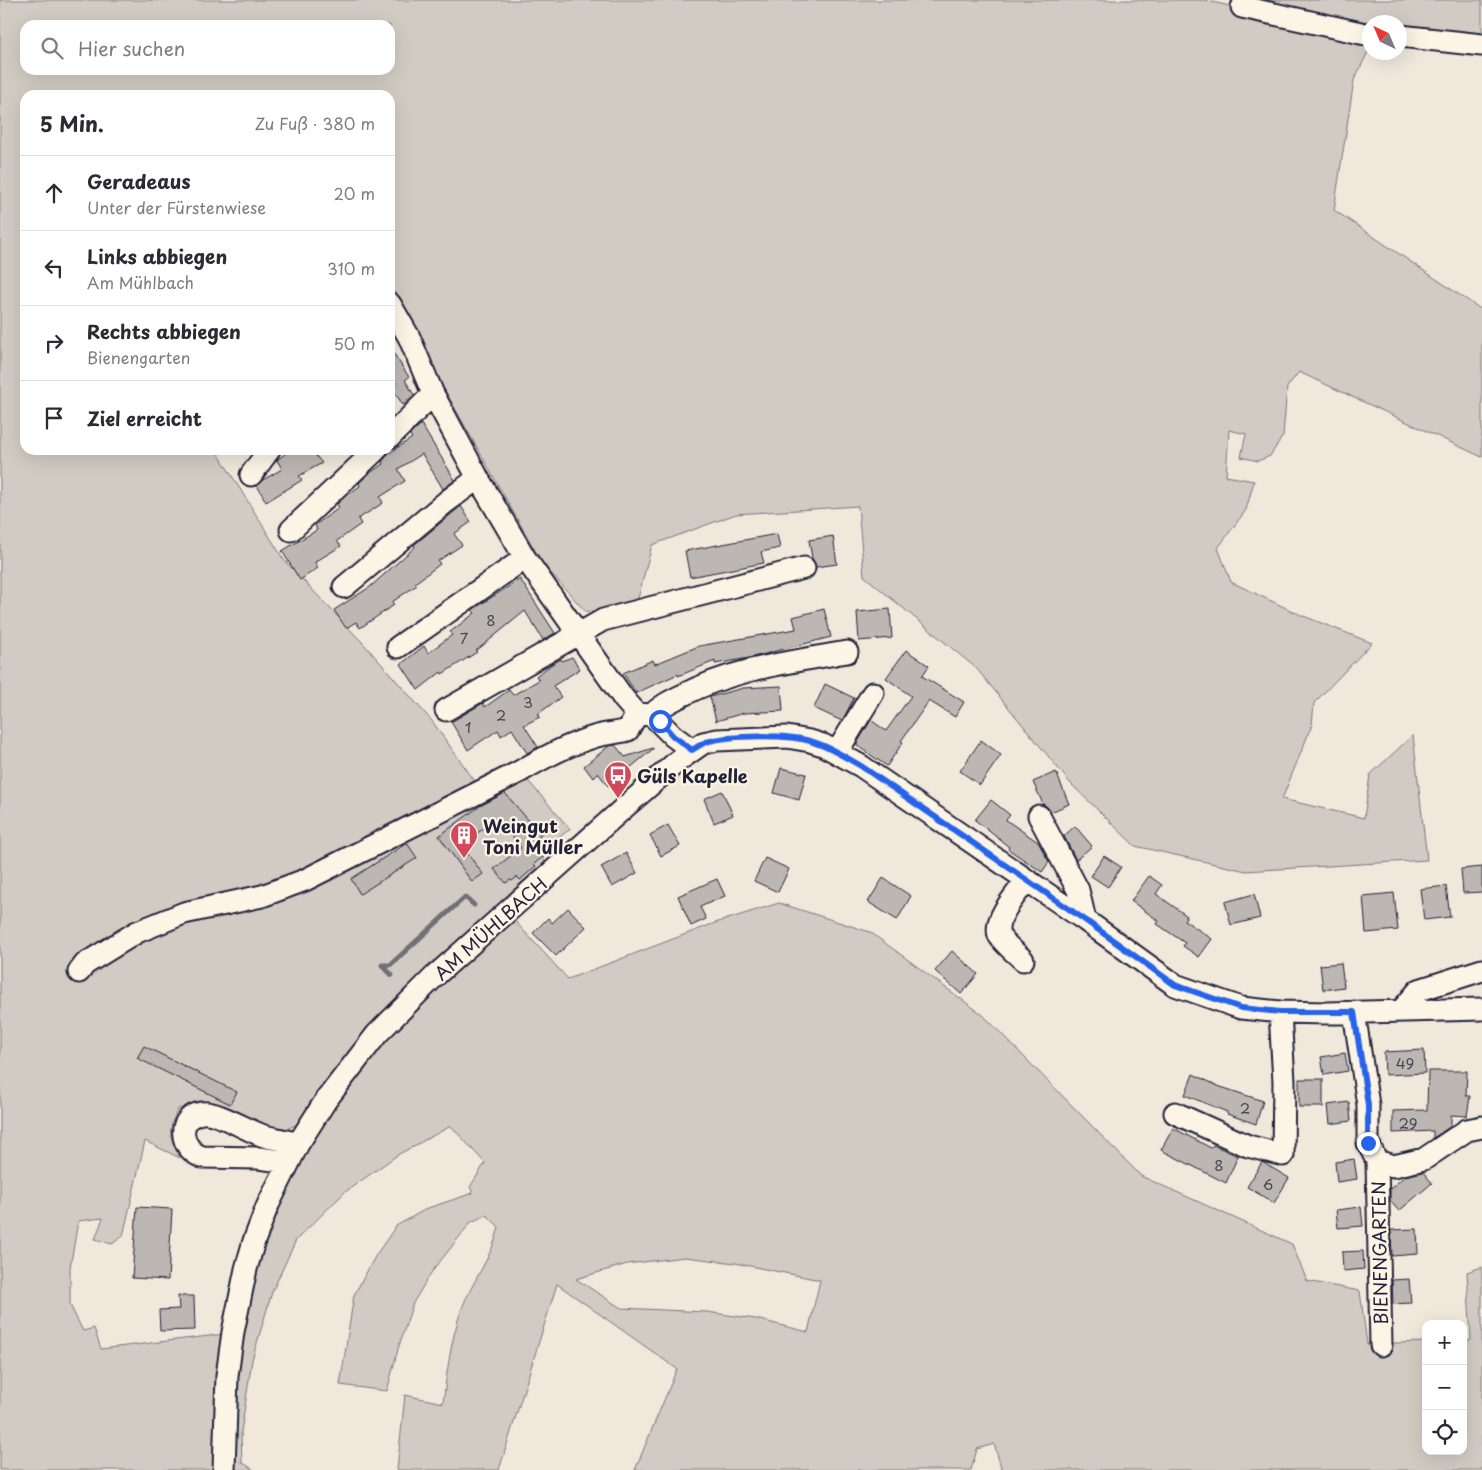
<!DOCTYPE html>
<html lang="de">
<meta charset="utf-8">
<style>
body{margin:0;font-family:"Playpen Sans",sans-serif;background:#f2f2f3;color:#2b2b33}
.controls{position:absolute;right:15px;bottom:15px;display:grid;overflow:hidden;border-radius:10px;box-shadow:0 5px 20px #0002}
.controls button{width:45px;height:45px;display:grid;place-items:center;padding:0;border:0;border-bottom:1px solid #e1e1e2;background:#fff;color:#2b2b33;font:25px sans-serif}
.compass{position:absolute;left:1362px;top:15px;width:45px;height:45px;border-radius:50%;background:#fff;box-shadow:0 5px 20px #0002;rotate:316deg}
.stop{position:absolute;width:15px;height:15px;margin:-11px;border:4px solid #2563eb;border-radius:50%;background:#fff}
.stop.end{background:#2563eb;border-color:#fff;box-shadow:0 1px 5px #0008}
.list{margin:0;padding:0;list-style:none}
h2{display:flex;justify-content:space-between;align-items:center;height:65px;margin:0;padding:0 20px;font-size:21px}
h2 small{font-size:16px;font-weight:400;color:#7c7c81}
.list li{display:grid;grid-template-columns:32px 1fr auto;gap:15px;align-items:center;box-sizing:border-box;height:75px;padding:0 20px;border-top:1px solid #e1e1e2}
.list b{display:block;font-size:19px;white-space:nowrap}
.list p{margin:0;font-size:16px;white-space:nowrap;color:#7c7c81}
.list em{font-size:16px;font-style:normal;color:#7c7c81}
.icon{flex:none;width:28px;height:28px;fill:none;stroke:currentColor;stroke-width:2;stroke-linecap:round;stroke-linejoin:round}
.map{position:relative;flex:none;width:1482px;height:1470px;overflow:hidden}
.search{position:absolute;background:#fff;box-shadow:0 5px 20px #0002;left:20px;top:20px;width:375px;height:55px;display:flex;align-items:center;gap:12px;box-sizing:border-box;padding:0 18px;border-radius:15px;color:#7c7c81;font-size:19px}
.panel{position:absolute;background:#fff;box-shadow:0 5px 20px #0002;left:20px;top:90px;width:375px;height:365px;border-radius:15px}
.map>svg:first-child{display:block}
</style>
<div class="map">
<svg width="1482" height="1470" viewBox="0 0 1482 1470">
<rect width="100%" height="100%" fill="#efe8db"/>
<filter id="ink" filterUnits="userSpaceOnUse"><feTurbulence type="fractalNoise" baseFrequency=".02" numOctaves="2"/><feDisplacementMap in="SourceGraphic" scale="10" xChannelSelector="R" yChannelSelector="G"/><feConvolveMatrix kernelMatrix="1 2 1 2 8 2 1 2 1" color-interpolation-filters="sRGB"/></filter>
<g filter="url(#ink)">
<path fill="#d1cbc3" stroke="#7a767f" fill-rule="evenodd" d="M0 0H1204L1234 7 1239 0H1482V49L1400 38V22H1370L1369 50 1354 80 1334 210 1482 310V457L1299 372 1287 387 1283 436 1270 456 1258 461 1241 457 1246 434 1229 430 1226 476 1254 481 1246 510 1218 548 1231 582 1301 615 1372 643 1314 703 1312 725 1282 799 1364 818 1370 775 1413 735 1427 860 1246 871 1135 846 1071 784 976 668 864 576 858 506 736 514 652 545 637 602 586 612 542 563 394 300 390 297V95H25V450H216L284 560 362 642 432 721 484 794 524 776 570 829 542 851 546 867 369 1031 310 1103 296 1125 281 1131 205 1106H189L178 1109C167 1131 169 1136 180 1158L145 1141 123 1236 112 1244 95 1239 103 1218 78 1221 70 1268V1305L83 1331 94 1328 101 1349 225 1334 217 1470H0ZM25 25H390V70H25Z
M779 903 870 932 983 1015 1141 1176 1292 1244 1307 1281 1360 1291 1367 1344 1426 1342V1451H1463V1341L1471 1340 1467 1272 1482 1267V1470H1000L1001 1467 994 1444 977 1449 971 1470H635L677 1369 557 1284 499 1470H397L405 1395 443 1403C447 1372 451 1338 462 1308 473 1280 492 1257 499 1227L487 1215 471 1222 431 1273 413 1303 398 1349 387 1391 340 1385 354 1295 376 1255 396 1226 428 1208 473 1193 470 1187 485 1163 451 1126 399 1154 345 1192 296 1240 272 1292 252 1360 241 1432 242 1462 254 1470H230L232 1417 252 1267 301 1153 327 1111 402 1020 513 919 568 979 715 923ZM685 1257 735 1263 820 1280 808 1332 756 1319 707 1312 621 1308 576 1279 627 1264Z"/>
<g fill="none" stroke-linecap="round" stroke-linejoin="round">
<path stroke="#716f79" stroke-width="5" d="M392 975 382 965H390L465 897 474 905"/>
</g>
<path fill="#bcb7b3" stroke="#22223b" d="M390 348 409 377 405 380 414 395 403 405 391 387 396 384 390 375Z
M421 424 455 480 443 489 422 454 398 469 405 481 380 497 383 503 358 519 361 524 337 541 341 546 315 562 318 568 300 580 282 551 317 530 315 525 339 508 337 504 347 495 360 486 359 483 370 473 383 464 382 462 388 454 412 438 410 435Z
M290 450H311L322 463 299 476 302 480 266 502 257 485 263 480 282 469 277 460Z
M461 506 471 522 454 534 462 545 438 561 440 564 415 583 417 585 392 602 394 605 360 628 356 622 346 628 334 610 370 587 415 547 414 545Z
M777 534 780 548 761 552 764 563 690 577 685 551Z
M833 536 837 564 816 567 812 558 809 540Z
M520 579 555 633 543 640 525 611 476 651 477 652 442 674 441 672 418 690 401 664 424 646 428 653 452 635 450 632 475 613 472 610Z
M824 609 831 637 749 658 715 664V661L678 676V674L636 693 623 673 653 660 655 664 699 646 796 629 793 617Z
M890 609 892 638 859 641 857 612Z
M906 650 929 666 922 676 964 702 955 717 929 701 901 741 903 742 887 766 856 745 871 720 886 731 911 696 886 678Z
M572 657 580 669 553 686 561 697 538 714 540 717 524 725 538 747 527 753 512 729 501 736 498 730 468 750 451 722 483 703 485 707 509 690 513 695 539 680 536 676 552 664 561 659 562 661Z
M825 684 854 698 842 721 814 708Z
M781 686 783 711 744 713 716 721 710 697 743 688Z
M981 740 1001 755 980 785 960 771Z
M615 745 625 757 653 748V749L608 786 598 773 593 778 584 766 609 746Z
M781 768 806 774 799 800 774 793Z
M1056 772 1069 804 1051 812 1046 806 1043 804 1033 782Z
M722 791 733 815 714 823 704 799Z
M505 793 541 835 537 838 549 852 534 864 536 866 520 880 517 877 512 881 510 880 506 883 494 869 521 848 498 818 461 845 483 874 472 882 439 836 480 806Z
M991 800 1010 815 1006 820 1038 842 1049 862 1042 872 1008 849 1009 847 975 820Z
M668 825 680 846 661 856 650 835Z
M1075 826 1092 846 1076 860 1064 836Z
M407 843 417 858 360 894 351 879Z
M626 853 637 873 612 887 601 867Z
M1104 856 1121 867 1108 887 1091 876Z
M765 858 789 869 778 892 754 881Z
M1482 867V892L1463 893 1461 869Z
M1149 876 1162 885 1156 894 1187 916 1184 920 1212 939 1199 957 1183 946 1185 943 1157 924 1159 921 1131 901Z
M883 878 911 896 897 920 868 902Z
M717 879 725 896 700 907 706 919 691 926 678 896Z
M1446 886 1450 917 1424 920 1420 889Z
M1394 893 1398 930 1366 933 1363 896Z
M1254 894 1260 918 1231 925 1225 902Z
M568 908 586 927 556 956 533 933 548 918 552 923Z
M952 951 978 974 961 994 935 971Z
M1341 963 1344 987 1323 990 1320 965Z
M144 1046 237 1092 230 1104 137 1058Z
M1424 1050 1425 1073 1385 1075 1384 1052Z
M1345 1053 1348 1071 1324 1075 1321 1057Z
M1428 1071H1467L1466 1096H1470L1467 1116 1451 1115V1126L1433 1138V1131L1393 1133V1111L1427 1110Z
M1193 1074 1218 1086 1263 1101 1256 1124 1227 1114V1112L1185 1095Z
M1299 1079H1323V1107H1299Z
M1349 1102 1351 1121 1330 1124 1328 1105Z
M1173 1128 1211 1148 1213 1145 1238 1156 1226 1183 1161 1150Z
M1354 1159 1357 1179 1337 1182 1335 1162Z
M1262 1162 1289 1178 1274 1203 1247 1187Z
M1423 1172 1432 1183 1399 1211 1390 1201V1189L1405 1176Z
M137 1207 172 1209 168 1280 132 1278Z
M1361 1207 1363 1226 1338 1228 1336 1210Z
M1417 1229 1418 1254 1392 1256 1391 1230Z
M1363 1251 1364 1269 1343 1271 1342 1252Z
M1409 1279 1411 1303 1393 1304 1392 1280Z
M178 1296H194L195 1330 160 1331 159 1310 179 1309Z"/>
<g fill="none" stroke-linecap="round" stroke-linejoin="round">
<g stroke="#22223b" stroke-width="25">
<path id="minor" d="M1242 7 1370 35
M1400 36 1482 45
M390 304 409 337 433 394 478 478 525 558 624 699 637 714 652 715 673 736 692 750
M390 437 433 394
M251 475 269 450
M291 530 376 450
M344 587 446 502 478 478
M398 647 525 558
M446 710 603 620 804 568
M652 715C660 706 671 701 681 696 732 669 790 662 847 652
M837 752 873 693
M1039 816 1078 890 1085 920
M1023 960C1017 954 1002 942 999 935 993 919 1018 892 1027 880
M79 972 85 964 137 932 184 913 262 896 305 880 519 772C544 757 569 744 597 736 608 733 618 733 628 730L637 714
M1401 1011 1419 990 1482 970
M1354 1012 1368 1105V1143L1377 1161 1394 1166 1424 1159 1467 1130 1482 1127
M1175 1113 1248 1146 1283 1155 1284 1082 1280 1012
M1377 1161 1381 1345
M289 1162 258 1158 202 1157C179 1149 176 1116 202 1113 217 1111 248 1131 264 1136 275 1139 287 1140 298 1144
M224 1470 227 1376 233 1332 246 1269 254 1241 267 1207 298 1144 326 1100 377 1034 436 975 625 807 679 760 703 743 717 740 787 737 810 741 823 745 861 766 1085 920 1175 985 1241 1008 1280 1012 1327 1013 1482 1009"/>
</g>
<use href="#minor" stroke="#fcf5e5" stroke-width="21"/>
</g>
</g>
<g fill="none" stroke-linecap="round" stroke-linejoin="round" filter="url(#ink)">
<path stroke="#2563eb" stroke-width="6" d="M660 721 673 736 692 750C697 747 701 744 706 742 730 735 789 734 813 742 830 747 845 757 861 766L1085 920 1175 985 1241 1008 1280 1012H1354L1368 1105V1143"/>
</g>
<defs>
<g id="bus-pin" transform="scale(1.4375)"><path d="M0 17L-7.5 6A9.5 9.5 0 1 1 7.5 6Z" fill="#d1495b" stroke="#fcf5e5"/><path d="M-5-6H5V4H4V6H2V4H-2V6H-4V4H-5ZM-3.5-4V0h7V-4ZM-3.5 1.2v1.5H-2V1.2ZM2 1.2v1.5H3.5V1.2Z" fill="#fff"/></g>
<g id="building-pin" transform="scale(1.4375)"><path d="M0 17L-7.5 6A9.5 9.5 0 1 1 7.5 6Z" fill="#d1495b" stroke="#fcf5e5"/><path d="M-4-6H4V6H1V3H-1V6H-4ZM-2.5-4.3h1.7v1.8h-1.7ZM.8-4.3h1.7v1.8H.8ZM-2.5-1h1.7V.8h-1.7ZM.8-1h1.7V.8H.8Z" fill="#fff"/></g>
</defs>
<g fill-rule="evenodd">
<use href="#bus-pin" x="618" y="775"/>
<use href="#building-pin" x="464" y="835"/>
</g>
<g text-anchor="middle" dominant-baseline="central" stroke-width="4.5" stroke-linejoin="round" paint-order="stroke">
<g font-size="15" fill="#484759">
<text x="491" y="619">8</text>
<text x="464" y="637">7</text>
<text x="528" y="701">3</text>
<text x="501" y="714">2</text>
<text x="468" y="726">1</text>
<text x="1405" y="1062">49</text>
<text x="1245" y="1107">2</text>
<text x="1408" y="1122">29</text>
<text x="1219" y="1164">8</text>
<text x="1268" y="1183">6</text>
</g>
<g font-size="18" font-weight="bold" fill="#22223b" stroke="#fcf5e5" text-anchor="start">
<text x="637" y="775">Güls Kapelle</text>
<text x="483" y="825">Weingut<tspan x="483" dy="21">Toni Müller</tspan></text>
</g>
<g font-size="18" fill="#22223b" stroke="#fcf5e5">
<text transform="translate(490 928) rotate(-42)">AM MÜHLBACH</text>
<text transform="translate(1379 1253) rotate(-91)">BIENENGARTEN</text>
</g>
</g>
</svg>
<div class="controls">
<button>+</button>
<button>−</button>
<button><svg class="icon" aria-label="locate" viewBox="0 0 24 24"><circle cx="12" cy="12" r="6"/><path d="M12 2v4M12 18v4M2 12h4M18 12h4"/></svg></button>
</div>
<svg class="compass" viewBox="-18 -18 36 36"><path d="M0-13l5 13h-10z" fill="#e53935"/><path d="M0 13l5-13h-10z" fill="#7c7c81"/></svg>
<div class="stop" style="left:660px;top:721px"></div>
<div class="stop end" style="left:1368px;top:1143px"></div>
<div class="search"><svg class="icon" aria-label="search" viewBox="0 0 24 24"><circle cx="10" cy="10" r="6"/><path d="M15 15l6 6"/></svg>Hier suchen</div>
<section class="panel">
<h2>5 Min.<small>Zu Fuß · 380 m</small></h2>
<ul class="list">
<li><svg class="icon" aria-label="ahead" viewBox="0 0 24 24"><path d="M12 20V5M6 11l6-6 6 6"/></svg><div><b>Geradeaus</b><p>Unter der Fürstenwiese</p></div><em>20 m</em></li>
<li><svg class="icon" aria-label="left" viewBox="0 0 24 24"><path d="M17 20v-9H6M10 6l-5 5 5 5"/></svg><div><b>Links abbiegen</b><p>Am Mühlbach</p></div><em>310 m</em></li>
<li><svg class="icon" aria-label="right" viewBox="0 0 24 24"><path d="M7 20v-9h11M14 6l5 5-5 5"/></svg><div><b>Rechts abbiegen</b><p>Bienengarten</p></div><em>50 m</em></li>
<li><svg class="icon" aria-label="arrive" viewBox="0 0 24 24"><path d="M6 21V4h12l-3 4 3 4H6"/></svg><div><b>Ziel erreicht</b></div></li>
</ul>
</section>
</div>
